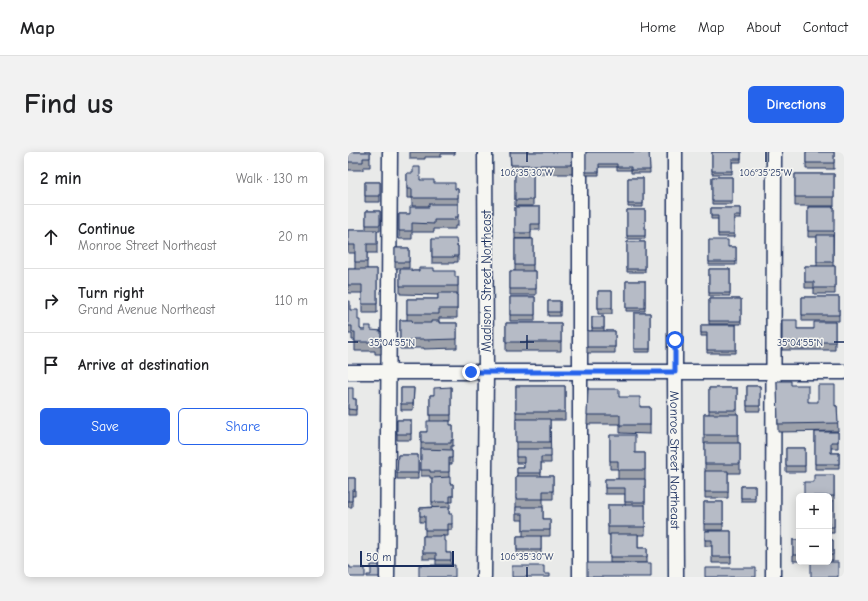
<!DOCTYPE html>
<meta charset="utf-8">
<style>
body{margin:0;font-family:"Comic Neue",sans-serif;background:#f2f2f2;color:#202124}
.controls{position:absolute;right:12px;bottom:12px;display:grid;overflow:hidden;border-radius:6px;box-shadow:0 2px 10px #0003}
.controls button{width:36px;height:36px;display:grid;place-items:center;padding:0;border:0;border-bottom:1px solid #e0e0e0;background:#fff;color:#202124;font:20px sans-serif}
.scale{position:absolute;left:12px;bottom:10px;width:94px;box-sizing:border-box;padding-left:4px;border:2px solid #1b2f5e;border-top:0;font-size:11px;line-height:14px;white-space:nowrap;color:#1b2f5e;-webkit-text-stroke:3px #f6f6f2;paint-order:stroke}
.stop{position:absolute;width:12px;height:12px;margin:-9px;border:3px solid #2563eb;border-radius:50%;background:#fff}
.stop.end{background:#2563eb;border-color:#fff;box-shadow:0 1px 4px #0008}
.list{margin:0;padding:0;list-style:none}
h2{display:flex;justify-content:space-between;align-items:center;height:52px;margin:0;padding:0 16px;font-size:17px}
h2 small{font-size:13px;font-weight:400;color:#757577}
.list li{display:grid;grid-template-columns:26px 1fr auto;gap:12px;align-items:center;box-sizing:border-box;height:64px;padding:0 16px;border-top:1px solid #e0e0e0}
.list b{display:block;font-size:15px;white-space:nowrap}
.list p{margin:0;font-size:13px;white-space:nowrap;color:#757577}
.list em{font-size:13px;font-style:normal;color:#757577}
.actions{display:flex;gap:8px;padding:12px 16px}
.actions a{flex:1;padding:9px 0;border:1px solid #2563eb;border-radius:6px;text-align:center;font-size:14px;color:#2563eb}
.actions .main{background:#2563eb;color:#fff}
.icon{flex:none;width:22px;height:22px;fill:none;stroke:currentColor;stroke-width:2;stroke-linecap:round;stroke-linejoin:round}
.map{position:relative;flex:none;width:496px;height:425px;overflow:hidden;border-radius:6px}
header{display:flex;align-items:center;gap:24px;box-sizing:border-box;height:56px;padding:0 20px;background:#fff;border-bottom:1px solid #e0e0e0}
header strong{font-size:19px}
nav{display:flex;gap:22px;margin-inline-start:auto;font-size:14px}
.intro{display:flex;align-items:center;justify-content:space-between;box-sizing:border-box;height:96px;padding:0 24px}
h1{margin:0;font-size:28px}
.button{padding:10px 18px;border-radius:6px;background:#2563eb;color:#fff;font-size:14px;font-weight:700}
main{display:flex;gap:24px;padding:0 24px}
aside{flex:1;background:#fff;border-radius:6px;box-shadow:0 2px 10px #0003}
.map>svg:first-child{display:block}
</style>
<header>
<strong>Map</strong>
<nav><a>Home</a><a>Map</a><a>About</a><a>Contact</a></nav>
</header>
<div class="intro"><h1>Find us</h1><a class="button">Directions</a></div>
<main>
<aside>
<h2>2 min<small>Walk · 130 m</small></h2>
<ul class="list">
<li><svg class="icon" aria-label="ahead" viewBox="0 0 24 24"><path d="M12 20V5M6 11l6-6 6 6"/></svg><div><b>Continue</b><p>Monroe Street Northeast</p></div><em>20 m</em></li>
<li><svg class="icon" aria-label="right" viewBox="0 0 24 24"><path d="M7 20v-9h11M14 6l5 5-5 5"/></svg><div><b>Turn right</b><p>Grand Avenue Northeast</p></div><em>110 m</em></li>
<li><svg class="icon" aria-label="arrive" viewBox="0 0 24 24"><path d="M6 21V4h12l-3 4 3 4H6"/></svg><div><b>Arrive at destination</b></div></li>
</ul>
<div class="actions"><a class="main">Save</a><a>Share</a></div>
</aside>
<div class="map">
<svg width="496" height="425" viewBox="0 0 496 425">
<rect width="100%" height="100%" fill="#e9eae9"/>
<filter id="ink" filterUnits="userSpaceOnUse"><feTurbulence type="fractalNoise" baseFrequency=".025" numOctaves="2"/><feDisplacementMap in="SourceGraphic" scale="8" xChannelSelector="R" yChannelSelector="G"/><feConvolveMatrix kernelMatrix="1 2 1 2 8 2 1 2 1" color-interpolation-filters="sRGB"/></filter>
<g filter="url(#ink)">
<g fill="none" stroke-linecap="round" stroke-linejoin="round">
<g stroke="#1b2f5e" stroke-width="17">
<g id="minor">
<path id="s1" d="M327 0V220L328 425"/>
<path d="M0 220H496"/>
<path d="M39 425 42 0"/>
<path d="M136 425 138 220 137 0"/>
<path d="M232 425V0"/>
<path d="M425 425 426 0"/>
</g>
</g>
<use href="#minor" stroke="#f6f6f2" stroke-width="14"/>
</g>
<path fill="#9da1aa" stroke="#1b2f5e" d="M0 0H22V15H15V18H0Z
M62 0H107V2H93V5H77V7H62Z
M162 0H224V22H163Z
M238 0H301L302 21H283V18H269V15H251V23H238Z
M364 0H393V10H384V22H364Z
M458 0H486V17H458Z
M59 21 72 28 107 37H110V74H107V77H86V80H64V87H51V62H62L81 55V54H64V46H59Z
M167 22H185V54H167Z
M447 22H486V54H447Z
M364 25H384V52H364Z
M280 26H295V55H280Z
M17 30H32V50H17Z
M167 55H192V78H183V87H167Z
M460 55H486L485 114H487V142H466V136H457V114H469V85H460Z
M363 56H393V67H386V85H370V67H363Z
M279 58H297V87H279Z
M18 59H32V79H29V101H19V117H29V161H14V141H0V117H7V101H0V78H18Z
M84 87 110 94V110H106V111H84Z
M167 87H185V119H188V143H162V119H167Z
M361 88 380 95H388V113H361Z
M279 90H297V120H279Z
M47 96H61V116H47Z
M52 117 64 119H86L107 125H110V143H109V166H91V171H109V196L76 197V196H65V197H52V168H59V147H90V143L52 142Z
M361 117H382V144H361Z
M278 129H297V159H278Z
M250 139H264V162H250Z
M162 145H187V169H162Z
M454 145H491V169H454Z
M361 147H393V172H361Z
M0 149 2 158 10 168 12 177 13 178 33 179V202H27V199H7V188H4V182H0Z
M200 149H212V164H200Z
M286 161H302V200H286Z
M244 165H256V179H267V201H239V179H244Z
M434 168 449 177H466L487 170V198H434Z
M158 171H213V199H158Z
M353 173H388V201H359V184H353Z
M429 229 443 233 460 250 489 254 490 279 430 280Z
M168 234H217V268H202L203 311H193V324H205V347H195V367H202V384H193V404H169V384H175V368H168V324H169V316H176V311H168Z
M399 234H412V259H399Z
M103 235V269H97L102 273H105V294H103V297L104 298V312H101V325L102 332H105V350H102V356H101V362L104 372V378H100V384H91L96 389 98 401H103V413H88V407H75V384H77V370H72V356L84 355V326H82V324H73V280H79L82 269V243H86Z
M0 236 5 247H8V263H0Z
M53 236H66L65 258H53Z
M361 236H389V262H390V291H392V321H380V346H357V292H356V262H361Z
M240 237 271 245 292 255H302V282L272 281V272H239Z
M49 268H63V288H49Z
M467 280H490V296H483V301H491V317H467Z
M262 283 287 301H297V383H290V396H299V411H262V383H260V353H277V342H257V327H270V317H262Z
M438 296H457V320H438Z
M50 303H70V327H49Z
M486 323V381H481V344L466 330Z
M0 326H7V344H4V355H0Z
M393 334H407V349H393Z
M356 350H375V378H356Z
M357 379H383V411H364V394H357Z
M445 388H451V409H445Z
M481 388H485V409H481Z"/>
<path fill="#b6bbc6" stroke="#1b2f5e" d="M0 0H22V6H15V10H0Z
M162 0H224V13H163Z
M238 0H301L302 18H283V15H269V12H251V20H238Z
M364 0H393V7H384V19H364Z
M458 0H486V11H458Z
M65 15H72V28H86V31H107V37H110V46H64V37H59V21H65Z
M167 22H185V48H167Z
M447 22H486V45H447Z
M364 25H384V49H364Z
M280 26H295V52H280Z
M17 30H32V44H17Z
M81 52H110V65H107V68H86V72L64 71V79H51V62H62V55H81Z
M167 55H192V72H183V81H167Z
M460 55H486V79H460Z
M363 56H393V64H386V82H370V64H363Z
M279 58H297V84H279Z
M18 59H32V73H18Z
M0 78H29V92H19V110H7V93H0Z
M469 83H485V110H469Z
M84 87H108L109 94H110V104H106V105H84Z
M167 87H185V113H167Z
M361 88H380V95H388V110H361Z
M279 90H297V117H279Z
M47 96H61V110H47Z
M457 114H487V136H466V130H457Z
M71 116H86V119H107V125H110V134H52V117H64V119H71Z
M0 117H29V152H14V133H0Z
M361 117H382V141H361Z
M162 119H188V137H162Z
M278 129H297V156H278Z
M250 139H264V156H250Z
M90 141H109V157H91V162H59V147H90Z
M162 145H187V163H162Z
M454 145H491V163H454Z
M361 147H393V169H361Z
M0 149H2V158H10V168H12V177H13V178H17V174H23V178L33 179V194H27V190H7V180H4V174H0Z
M200 149H212V160H200Z
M286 161H302V197H286Z
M244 165H256V176H244Z
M52 168H64L65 171H83V169H91V171H109V187L76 188V187H65V188H52Z
M434 168H449V177H466V170H487V190H434Z
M158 171H213V190H158Z
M353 173H388V198H359V181H353Z
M239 179H267V195H239Z
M429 229H443V233H460V250H470V233H487V254H489L490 271 430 272Z
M168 234H217V260H168Z
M399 234H412V254H399Z
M103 235V263H82V243H86V236Z
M0 236H5V247H8V258L0 257Z
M53 236H66L65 252H53Z
M361 236H389V258H361Z
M240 237H271V245H292V255H302V273H272V263H239Z
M356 262H390V283H356Z
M168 267H202V290H168Z
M49 268H63V282H49Z
M79 269H102V273H105V288H103V291H73V280H79Z
M467 280H490V290H483V301H491V312H467Z
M262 283H287V301H297V318H270V309H262Z
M357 291H392V312H357Z
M438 296H457V314H438Z
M73 297 104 298V306H101V320H82V318H73Z
M168 297H203V305H193V321H169V316H176V305H168Z
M50 303H70V321H49Z
M357 319H380V340H357Z
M466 323H486V344H456V330H466Z
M168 324H205V339H195V347H168Z
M102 325V332H105V344H102V350H84V326Z
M0 326H7V338H4V349H0Z
M257 327H297V350H277V336H257Z
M393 334H407V346H393Z
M481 349H486V375H481Z
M356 350H375V372H356Z
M260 353H297V375H260Z
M101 355V362H104V372H100V378H77V364H72V356Z
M168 355H195V367H202V378H175V362H168Z
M357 379H383V405H364V388H357Z
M262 382H290V396H299V405H262Z
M75 384H96V389H98V401H103V408H88V401H75Z
M169 384H193V398H169Z
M445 388H451V403H445Z
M481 388H485V403H481Z
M463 410H490V425H463Z
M239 411H303V425H239Z
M23 413H31V425H19V423H23Z
M71 413H107V425H71Z
M0 414H2V416H17V425H0Z
M164 414H196V422H202V425H164Z
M357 416H408V425H357Z"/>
</g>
<g fill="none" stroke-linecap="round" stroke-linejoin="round" filter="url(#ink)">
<path stroke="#2563eb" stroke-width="5" d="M123 220H327V188"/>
</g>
<path fill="none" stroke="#1b2f5e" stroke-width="1.5" d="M179 0V10M418 0V10M179 183V197M0 190H10M172 190H186M486 190H496M179 415V425"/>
<g text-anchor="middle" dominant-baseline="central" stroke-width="3" stroke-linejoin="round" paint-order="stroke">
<g font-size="13" fill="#1b2f5e" stroke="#f6f6f2">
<text transform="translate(138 129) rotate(-90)">Madison Street Northeast</text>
<text stroke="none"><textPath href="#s1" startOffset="308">Monroe Street Northeast</textPath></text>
</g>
</g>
<g font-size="10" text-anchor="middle" fill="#1b2f5e" stroke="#f6f6f2" stroke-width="3" stroke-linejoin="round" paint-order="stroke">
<text x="179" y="24">106°35'30"W</text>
<text x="418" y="24">106°35'25"W</text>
<text x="44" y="194">35°04'55"N</text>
<text x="452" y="194">35°04'55"N</text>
<text x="179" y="408">106°35'30"W</text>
</g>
</svg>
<div class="controls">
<button>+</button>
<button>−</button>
</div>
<div class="scale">50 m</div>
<div class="stop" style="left:327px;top:188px"></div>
<div class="stop end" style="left:123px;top:220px"></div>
</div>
</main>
